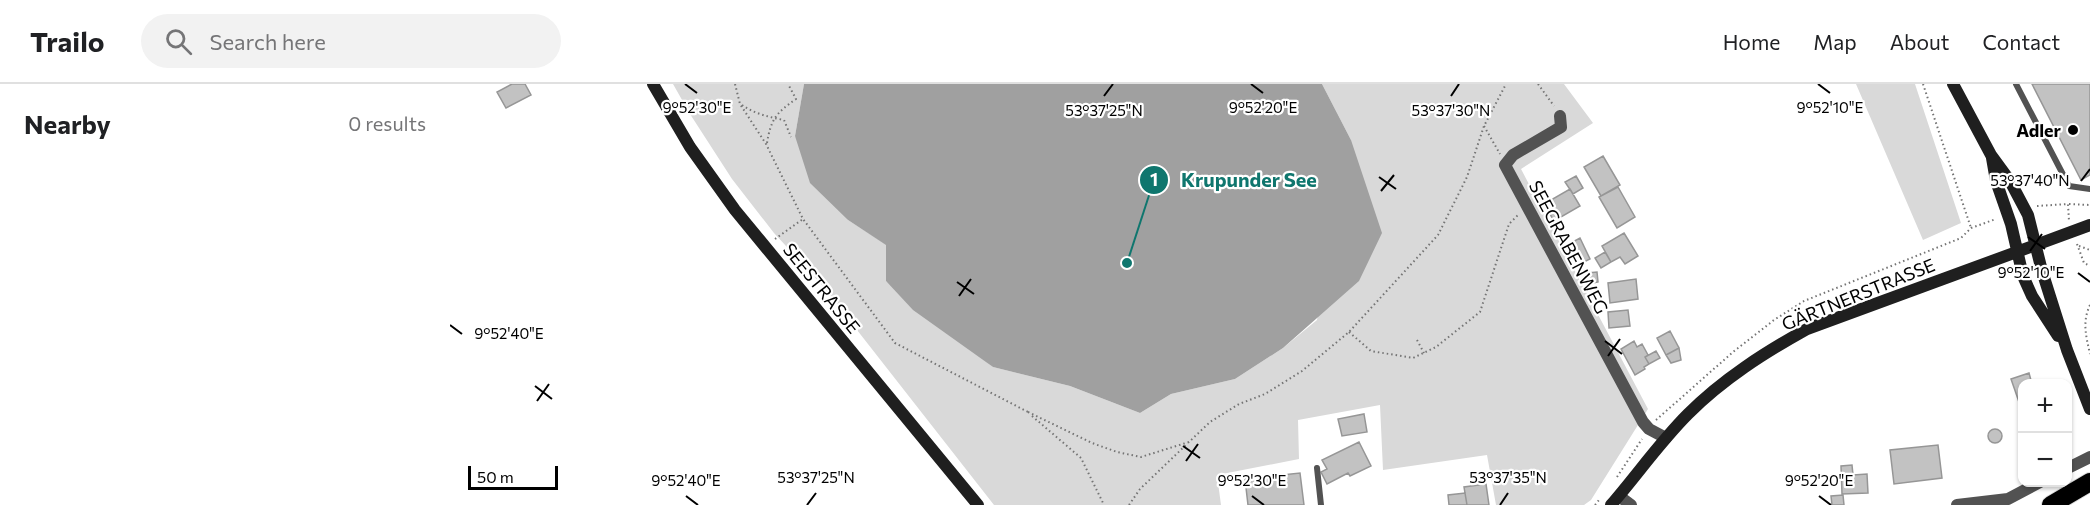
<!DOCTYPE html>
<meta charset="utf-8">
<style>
body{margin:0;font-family:Commissioner,sans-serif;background:#f2f2f2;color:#202124}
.controls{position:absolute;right:18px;bottom:18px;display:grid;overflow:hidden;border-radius:12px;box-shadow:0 2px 4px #0004}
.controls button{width:54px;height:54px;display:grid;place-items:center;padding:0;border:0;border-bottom:2px solid #e0e0e0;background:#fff;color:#202124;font:30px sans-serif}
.scale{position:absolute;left:18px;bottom:15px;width:90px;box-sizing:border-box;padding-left:6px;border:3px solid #000;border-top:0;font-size:16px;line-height:21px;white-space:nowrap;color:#000;-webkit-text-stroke:4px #fff;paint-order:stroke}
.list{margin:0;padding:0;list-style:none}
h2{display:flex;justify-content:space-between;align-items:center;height:78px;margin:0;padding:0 24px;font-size:26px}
h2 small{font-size:20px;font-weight:400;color:#757577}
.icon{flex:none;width:33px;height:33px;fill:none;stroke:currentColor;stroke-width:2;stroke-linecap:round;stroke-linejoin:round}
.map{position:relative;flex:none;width:1640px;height:421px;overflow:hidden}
header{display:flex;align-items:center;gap:36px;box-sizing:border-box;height:84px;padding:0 30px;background:#fff;border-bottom:2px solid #e0e0e0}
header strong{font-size:28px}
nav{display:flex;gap:33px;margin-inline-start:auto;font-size:21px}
.search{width:420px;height:54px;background:#f2f2f2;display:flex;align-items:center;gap:15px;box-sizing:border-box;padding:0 21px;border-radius:33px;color:#757577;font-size:22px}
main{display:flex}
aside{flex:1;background:#fff}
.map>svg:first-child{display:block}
</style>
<header>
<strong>Trailo</strong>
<div class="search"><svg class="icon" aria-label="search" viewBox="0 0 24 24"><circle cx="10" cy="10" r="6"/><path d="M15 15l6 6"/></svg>Search here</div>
<nav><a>Home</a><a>Map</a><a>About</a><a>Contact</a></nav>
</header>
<main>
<aside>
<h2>Nearby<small>0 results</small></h2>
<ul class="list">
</ul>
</aside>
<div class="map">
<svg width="1640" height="421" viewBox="0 0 1640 421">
<rect width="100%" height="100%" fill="#fff"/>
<path fill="#d9d9d9" d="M223 0H354L345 52 398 136 437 161 436 197 543 283 620 302 690 329 721 310 785 295 833 264 867 236 901 56 872 0H1114L1143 39 1071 85 1198 325 1141 416 1134 421H1046L1037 371 933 386 930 321 848 336 849 375 767 391 771 421H544L371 200 324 149 282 95 240 30Z
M1406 0H1465L1511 139 1473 156Z"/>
<path fill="#a0a0a0" d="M354 0H872L901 56 932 149 909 197 833 264 785 295 721 310 690 329 620 302 543 283 463 226 436 197V161L398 136 360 99 345 52Z"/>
<path fill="#c2c2c2" stroke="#969696" stroke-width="1.5" d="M62 0H75L81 11 56 24 47 8Z
M1582 0H1640V91L1631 96Z
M1153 72 1170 101 1151 112 1134 83Z
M1126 92 1133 104 1123 110 1115 98Z
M1168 103 1185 133 1167 144 1149 113Z
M1120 105 1130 122 1104 137 1094 120Z
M1174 149 1188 172 1175 180 1170 173 1161 178 1152 162Z
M1130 154 1140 175 1126 182 1115 162Z
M1155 168 1161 178 1151 184 1145 174Z
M1147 188 1148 198 1138 200 1137 189Z
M1186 195 1188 215 1160 219 1158 199Z
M1178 226 1180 242 1159 244 1158 228Z
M1220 247 1229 264 1216 271 1207 254Z
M1184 257 1187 263 1192 260 1198 271 1195 273 1199 280 1194 283 1195 285 1185 291 1171 265Z
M1229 264 1231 276 1221 279 1216 271Z
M1206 267 1210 274 1199 280 1195 273Z
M1579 289 1582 300H1572V317L1569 318 1561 295Z
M914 330 917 348 892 352 888 335Z
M1538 352a7 7 0 1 1 14 0a7 7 0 1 1-14 0Z
M909 358 921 382 900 392 898 389 877 400 871 388 877 385 872 376Z
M1488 361 1492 394 1444 400 1440 366Z
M1402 381 1403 391 1417 390 1418 409 1392 410 1391 382Z
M850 389 854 421H798L795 395Z
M1036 400 1039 421H1017L1014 403Z
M1015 409 1017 421H999L998 411Z
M1393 411 1394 421H1382L1381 412Z"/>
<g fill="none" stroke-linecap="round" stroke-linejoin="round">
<g stroke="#dbdbdb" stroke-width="20">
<path id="highway" d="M1601 421 1640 398"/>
</g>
<path stroke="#747474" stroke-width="2" stroke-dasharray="1.5 3" stroke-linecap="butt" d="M285 0 290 20 316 60 353 135 445 259 578 328
M1088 0 1104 22
M1473 0 1521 144
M292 21C305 30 319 33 334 36L341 53
M1034 42 1050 70
M317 59C321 35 326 29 346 15L338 0
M1619 120 1640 121
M1587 122 1618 120 1619 137
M325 155 353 135
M1627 160 1634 179 1640 182
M1629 162 1640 166
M1640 221C1632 238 1636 252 1640 270
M899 248 921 267 963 274 986 263 1030 228 1059 140 1069 130
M967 256 974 269
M578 328 642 359 667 368 691 373 739 358 760 338 789 320 815 310 852 287 899 248 988 151 1017 93 1034 42 1056 0
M582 332 631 374 654 421
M1206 336 1283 268 1324 236 1354 217 1511 154 1521 144 1546 135
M1167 393 1192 355
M679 421 690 405 737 360
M1145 421 1149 416"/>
<path stroke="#525252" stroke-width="6" d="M1566 0 1619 102 1640 105
M867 384 871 421"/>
<path stroke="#525252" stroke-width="12" d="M1110 32 1111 43 1063 71 1055 81 1193 338 1199 345 1216 354
M1618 384 1640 373
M1169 412 1181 421
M1507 421 1558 415 1590 398"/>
<path stroke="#1f1f1f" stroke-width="12" d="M203 0 240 63 285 126 528 421
M1503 0 1541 71 1560 97 1578 131 1592 187 1617 266 1640 325
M1542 74 1546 97 1561 140 1573 192 1582 212 1608 252
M1161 421C1187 391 1210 358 1238 330 1273 295 1314 269 1357 245L1640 141"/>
<use href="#highway" stroke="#000" stroke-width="18"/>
</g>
<path fill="none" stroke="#000" stroke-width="2" d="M235 0 247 9M801 0 813 9M1368 0 1380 9M654 12 663 0M1001 12 1009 0M929 93 946 105M1631 97 1640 85M931 107 944 91M1578 153 1595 165M1580 167 1592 150M1628 189 1640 198M507 198 524 210M509 212 521 195M0 241 12 250M1155 257 1172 270M1158 272 1170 255M85 302 102 315M87 317 99 300M733 362 750 374M736 377 748 360M236 412 248 421M802 412 814 421M1369 412 1381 421M357 421 366 409M1050 421 1058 409"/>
<circle fill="#000" stroke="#fff" stroke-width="2" cx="1623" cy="46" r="6"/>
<g text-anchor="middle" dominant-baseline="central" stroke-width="4.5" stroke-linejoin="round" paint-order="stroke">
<g font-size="18" font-weight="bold" fill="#000" stroke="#fff" text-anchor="end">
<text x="1611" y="46">Adler</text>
</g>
<g font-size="18" fill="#000" stroke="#fff">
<text transform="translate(1119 163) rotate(62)">SEEGRABENWEG</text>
<text transform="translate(372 204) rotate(51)">SEESTRASSE</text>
<text transform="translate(1408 210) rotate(-22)">GÄRTNERSTRASSE</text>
</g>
</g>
<g font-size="15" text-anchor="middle" fill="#000" stroke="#fff" stroke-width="4.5" stroke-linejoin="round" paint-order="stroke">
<text x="813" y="29">9°52'20"E</text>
<text x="247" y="29">9°52'30"E</text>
<text x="1380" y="29">9°52'10"E</text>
<text x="654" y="32">53°37'25"N</text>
<text x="1001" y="32">53°37'30"N</text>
<text x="1580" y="102">53°37'40"N</text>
<text x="1581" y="194">9°52'10"E</text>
<text x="59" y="255">9°52'40"E</text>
<text x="366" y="399">53°37'25"N</text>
<text x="1058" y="399">53°37'35"N</text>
<text x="236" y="402">9°52'40"E</text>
<text x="802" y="402">9°52'30"E</text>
<text x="1369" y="402">9°52'20"E</text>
</g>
<path fill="none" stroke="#0f766e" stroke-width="2" d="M677 179L704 96"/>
<g fill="#0f766e" stroke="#fff" stroke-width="2">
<circle cx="677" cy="179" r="6"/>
<circle cx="704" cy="96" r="15"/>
</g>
<g font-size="18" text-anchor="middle" font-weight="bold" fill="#fff">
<text x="704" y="102">1</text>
</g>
<g font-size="20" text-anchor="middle" font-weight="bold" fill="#0f766e" stroke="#fff" stroke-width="4.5" stroke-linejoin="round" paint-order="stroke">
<text x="799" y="103">Krupunder See</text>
</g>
</svg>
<div class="controls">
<button>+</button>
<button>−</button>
</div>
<div class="scale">50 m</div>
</div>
</main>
